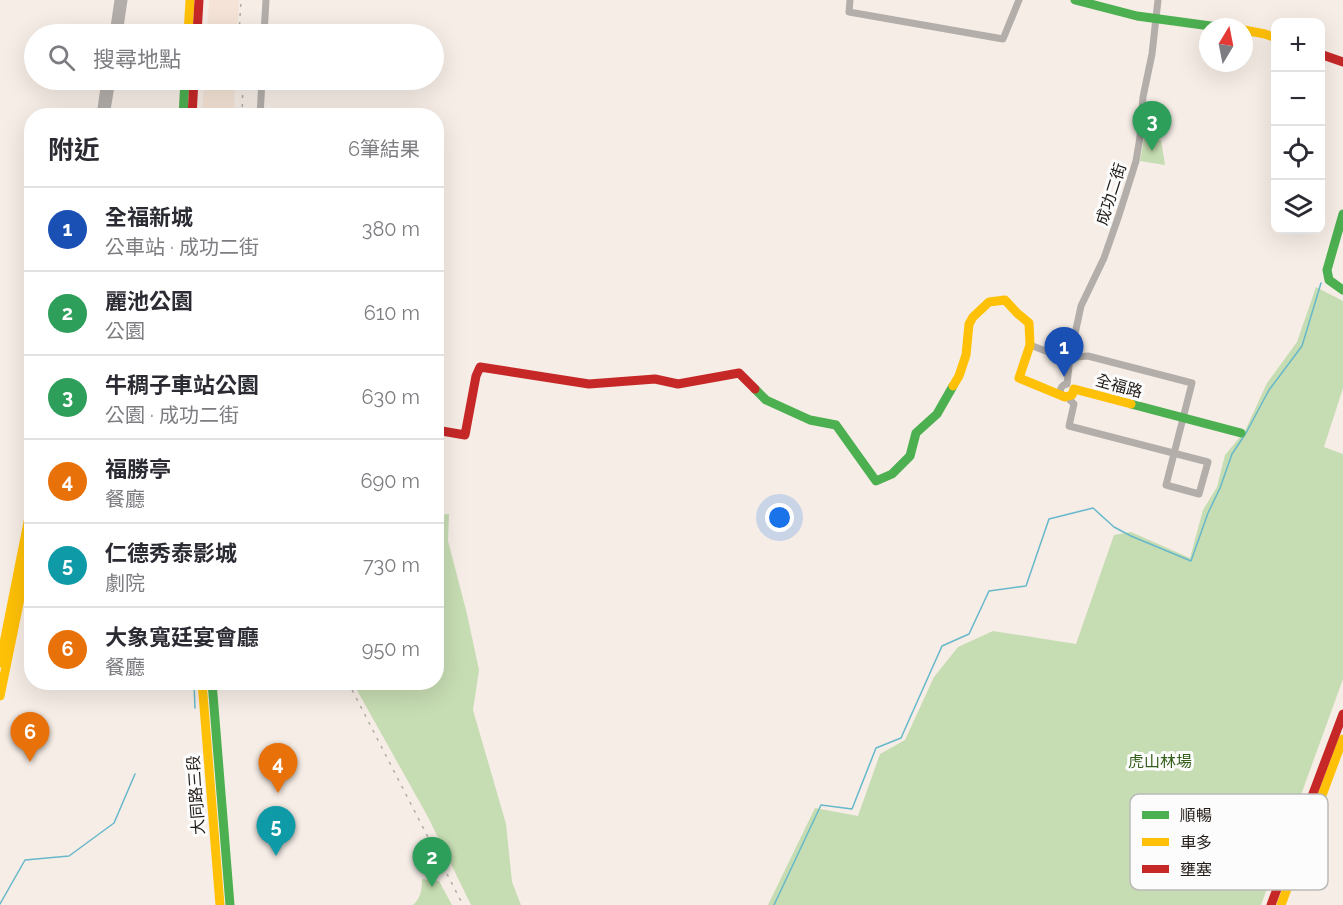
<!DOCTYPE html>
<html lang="zh-TW">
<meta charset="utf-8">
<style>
body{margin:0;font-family:Raleway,"Noto Sans TC",sans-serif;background:#f2f2f3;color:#2b2b33}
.controls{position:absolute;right:18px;top:18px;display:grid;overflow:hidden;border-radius:12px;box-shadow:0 6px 24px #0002}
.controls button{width:54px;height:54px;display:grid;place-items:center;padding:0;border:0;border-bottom:2px solid #e1e1e2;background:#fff;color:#2b2b33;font:30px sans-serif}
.compass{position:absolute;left:1199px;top:18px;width:54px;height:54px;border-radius:50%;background:#fff;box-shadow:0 6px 24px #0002;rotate:10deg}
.you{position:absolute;left:780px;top:518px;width:21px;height:21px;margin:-15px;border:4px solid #fff;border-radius:50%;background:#1a73e8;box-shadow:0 0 0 9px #1a73e833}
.badge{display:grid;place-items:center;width:39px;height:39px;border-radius:50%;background:#6c6560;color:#fff;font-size:20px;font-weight:700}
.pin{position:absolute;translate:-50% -50px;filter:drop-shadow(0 2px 3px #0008)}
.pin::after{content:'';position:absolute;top:32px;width:21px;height:18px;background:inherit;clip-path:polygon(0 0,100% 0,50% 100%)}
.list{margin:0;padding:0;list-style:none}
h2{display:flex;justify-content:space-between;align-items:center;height:78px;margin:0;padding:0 24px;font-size:26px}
h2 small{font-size:20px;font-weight:400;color:#7c7c81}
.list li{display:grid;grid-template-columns:39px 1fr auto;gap:18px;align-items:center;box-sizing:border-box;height:84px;padding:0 24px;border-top:2px solid #e1e1e2}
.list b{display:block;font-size:22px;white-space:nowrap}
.list p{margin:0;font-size:20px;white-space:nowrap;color:#7c7c81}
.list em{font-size:20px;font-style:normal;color:#7c7c81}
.icon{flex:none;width:33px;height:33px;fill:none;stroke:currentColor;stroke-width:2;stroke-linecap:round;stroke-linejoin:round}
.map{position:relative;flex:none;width:1343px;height:905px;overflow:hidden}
.search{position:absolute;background:#fff;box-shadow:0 6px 24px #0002;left:24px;top:24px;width:420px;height:66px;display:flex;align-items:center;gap:15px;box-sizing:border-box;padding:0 21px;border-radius:33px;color:#7c7c81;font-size:22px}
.panel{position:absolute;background:#fff;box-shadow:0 6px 24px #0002;left:24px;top:108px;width:420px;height:582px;border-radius:24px}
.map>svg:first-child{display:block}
</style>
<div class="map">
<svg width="1343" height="905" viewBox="0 0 1343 905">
<rect width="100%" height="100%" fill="#f6ede6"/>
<path fill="#f4e3d6" d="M209 0H239L237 34H207Z
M204 80H235L234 115H202Z"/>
<path fill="#c6dcb2" d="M1144 139 1161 140 1165 165 1140 161Z
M1316 287 1343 301V388L1324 447 1343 454V679L1261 905H768L815 808 858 816 880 754 905 740 934 677 958 647 993 631 1076 644 1114 535 1131 532 1190 558 1203 510 1217 487 1225 455 1245 431 1267 383 1297 342Z
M449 514 448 541 467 614 479 670 473 710 506 824 512 882 521 905H471L428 817 353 683 436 682 437 515Z
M422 879 439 881 452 905H413C421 898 422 889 422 879Z"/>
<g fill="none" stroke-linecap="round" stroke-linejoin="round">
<path stroke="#66b8ca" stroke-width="1.5" d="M194 682 195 708
M0 904 25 860 69 856 114 823 135 774
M774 905 821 805 852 809 876 748 901 738 942 646 969 634 989 591 1026 586 1049 519 1093 508 1114 527 1131 536 1191 561 1208 513 1220 488 1232 454 1246 433 1269 390 1302 346 1321 283"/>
<path stroke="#b3aeaa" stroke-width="7" d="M850 0 849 12 1003 39 1019 0
M113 34 118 0
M119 34 124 0
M264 34 266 0
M100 116 105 80
M106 116 112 80
M260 116 262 80
M1030 345 1064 358 1088 356 1192 383 1166 485 1199 494 1208 462 1069 426 1074 404 1067 397
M1063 396C1058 391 1061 385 1067 384L1070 357 1081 306 1104 258 1119 215 1136 161 1140 137 1143 97 1152 54 1158 0"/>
<path stroke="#4caf50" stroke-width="9" d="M1075 0 1137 16 1218 27
M183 116 185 80
M1343 214 1327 270 1329 280 1343 290
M755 389 766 400 810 420 836 425 876 481 892 474 910 456 916 433 937 414 953 386
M1131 404 1241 433
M212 682 230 905"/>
<path stroke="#ffc107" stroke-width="9" d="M1244 30 1265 34 1276 38
M188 34 190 0
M953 386 959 376 966 355 969 324 973 317 989 302 1005 300 1017 313 1029 323 1030 345 1019 378 1065 397 1072 395 1074 389 1131 404
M0 663 32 502
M202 682 220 905
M0 696 32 540
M1281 905 1343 739"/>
<path stroke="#c62828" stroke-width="9" d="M197 34 199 0
M1320 54 1343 62
M192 116 194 80
M436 430 465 435 476 376 480 367 589 384 655 379 678 384 739 373 755 389
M1271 905 1343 714"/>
<path stroke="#b1aca6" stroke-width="1.5" stroke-dasharray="3 6" stroke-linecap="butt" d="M239 34 241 0
M242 116 243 80
M348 682 463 905"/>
</g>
<g text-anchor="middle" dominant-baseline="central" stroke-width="6" stroke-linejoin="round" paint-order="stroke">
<g font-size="16" fill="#221c18" stroke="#fcfcfc">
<text transform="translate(1111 194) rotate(-72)">成功二街</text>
<text transform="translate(1119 386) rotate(15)">全福路</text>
<text transform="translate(196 795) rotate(-94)">大同路三段</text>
</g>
<g font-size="16" fill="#345f1a" stroke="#fcfcfc">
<text x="1160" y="761">虎山林場</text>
</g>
</g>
<rect x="1130" y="794" width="198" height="96" rx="9" fill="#fcfcfc" stroke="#bbb9b8" stroke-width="1.5"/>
<rect x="1142" y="811" width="27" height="8" fill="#4caf50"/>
<rect x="1142" y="838" width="27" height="8" fill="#ffc107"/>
<rect x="1142" y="865" width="27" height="8" fill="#c62828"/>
<g font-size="16" fill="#221c18">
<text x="1180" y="821">順暢</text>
<text x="1180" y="848">車多</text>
<text x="1180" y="875">壅塞</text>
</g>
</svg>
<div class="controls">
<button>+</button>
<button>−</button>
<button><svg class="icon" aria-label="locate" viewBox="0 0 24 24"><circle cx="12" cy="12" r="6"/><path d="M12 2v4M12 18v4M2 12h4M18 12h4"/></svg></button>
<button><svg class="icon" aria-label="layers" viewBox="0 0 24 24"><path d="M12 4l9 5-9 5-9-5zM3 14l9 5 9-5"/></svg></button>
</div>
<svg class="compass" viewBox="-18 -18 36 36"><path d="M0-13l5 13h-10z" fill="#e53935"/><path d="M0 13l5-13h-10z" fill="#7c7c81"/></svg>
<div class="you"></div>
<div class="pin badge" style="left:1064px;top:377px;background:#1a4fb4">1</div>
<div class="pin badge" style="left:432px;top:887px;background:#2e9e5b">2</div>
<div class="pin badge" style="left:1152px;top:151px;background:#2e9e5b">3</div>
<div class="pin badge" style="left:278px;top:793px;background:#e8710a">4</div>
<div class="pin badge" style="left:276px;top:856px;background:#0f9aa8">5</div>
<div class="pin badge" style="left:30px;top:762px;background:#e8710a">6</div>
<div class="search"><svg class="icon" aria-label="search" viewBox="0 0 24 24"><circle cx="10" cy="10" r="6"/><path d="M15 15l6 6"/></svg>搜尋地點</div>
<section class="panel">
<h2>附近<small>6筆結果</small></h2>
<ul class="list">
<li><span class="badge" style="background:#1a4fb4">1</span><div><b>全福新城</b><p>公車站 · 成功二街</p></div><em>380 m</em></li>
<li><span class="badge" style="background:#2e9e5b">2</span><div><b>麗池公園</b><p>公園</p></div><em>610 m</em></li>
<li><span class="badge" style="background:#2e9e5b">3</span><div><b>牛稠子車站公園</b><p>公園 · 成功二街</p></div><em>630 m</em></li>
<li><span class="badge" style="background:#e8710a">4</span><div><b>福勝亭</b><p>餐廳</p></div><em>690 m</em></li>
<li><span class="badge" style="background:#0f9aa8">5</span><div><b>仁德秀泰影城</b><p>劇院</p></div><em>730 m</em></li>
<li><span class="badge" style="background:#e8710a">6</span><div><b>大象寬廷宴會廳</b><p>餐廳</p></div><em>950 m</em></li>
</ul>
</section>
</div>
